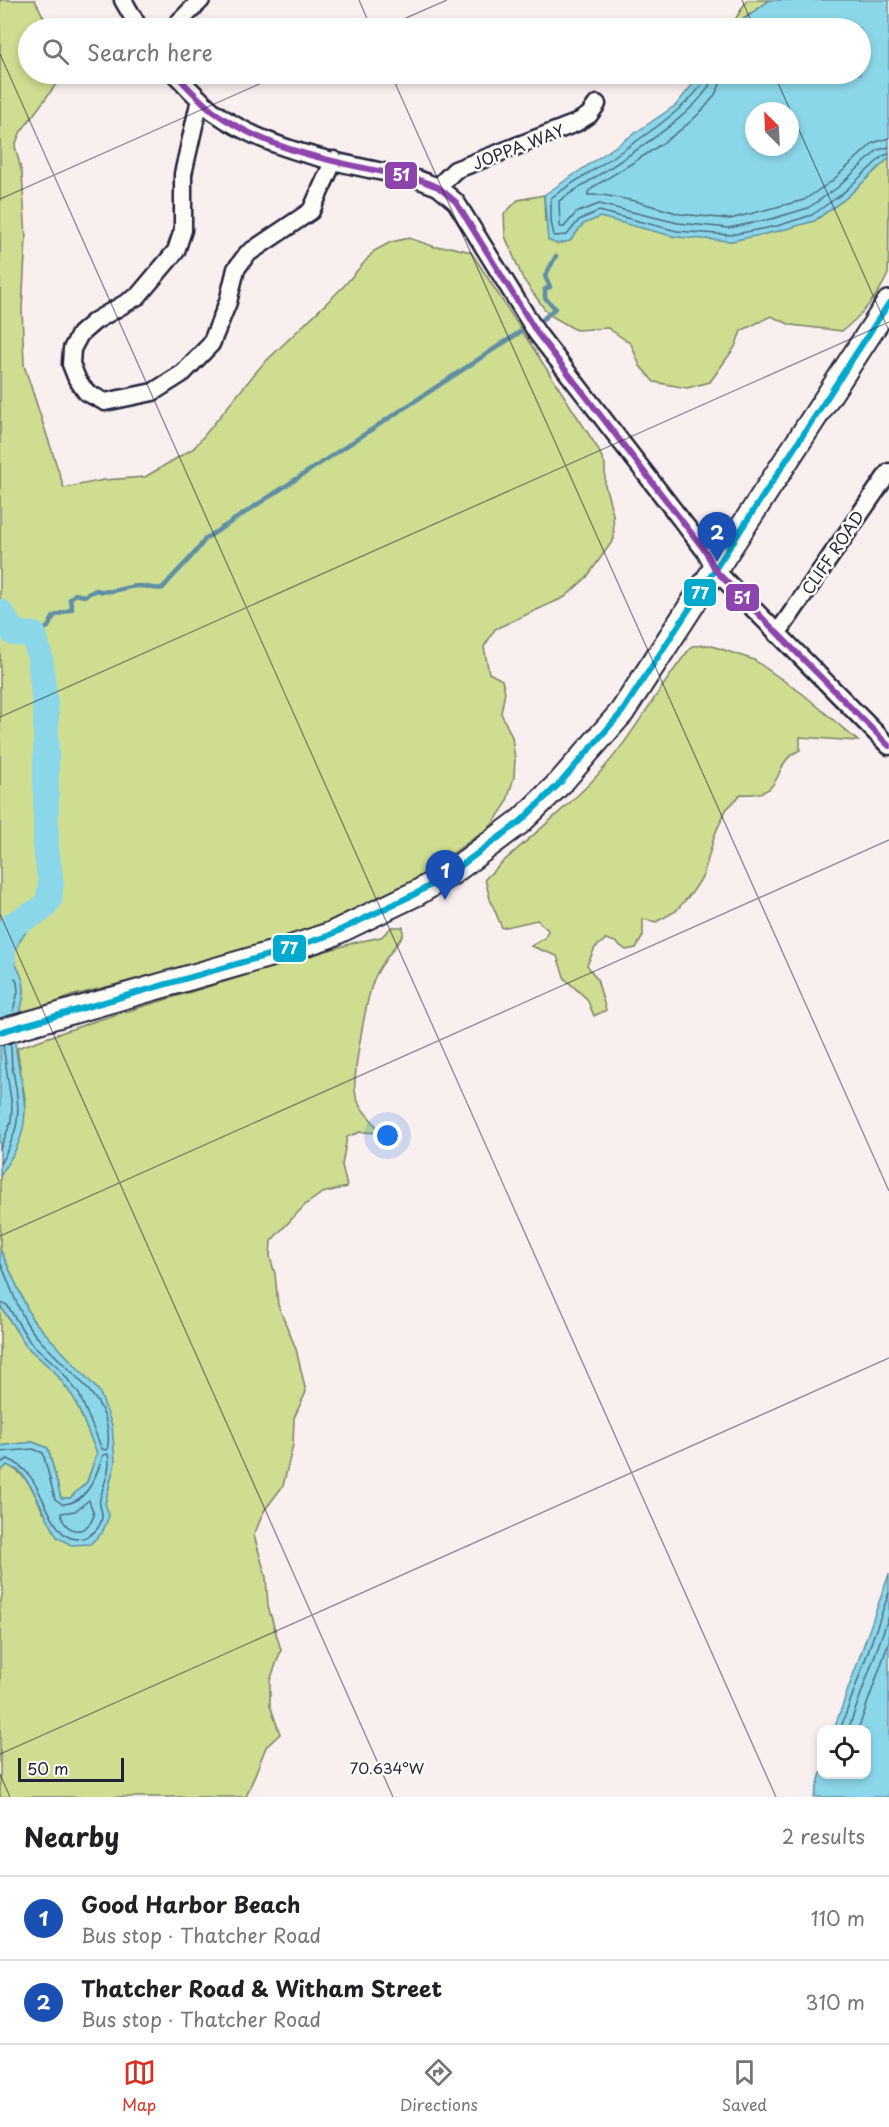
<!DOCTYPE html>
<meta charset="utf-8">
<style>
body{margin:0;font-family:"Playpen Sans",sans-serif;background:#f6f6f6;color:#202124}
.controls{position:absolute;right:18px;bottom:18px;display:grid;overflow:hidden;border-radius:12px;box-shadow:0 3px 9px #0003}
.controls button{width:54px;height:54px;display:grid;place-items:center;padding:0;border:0;border-bottom:2px solid #e0e0e0;background:#fff;color:#202124;font:30px sans-serif}
.compass{position:absolute;left:745px;top:102px;width:54px;height:54px;border-radius:50%;background:#fff;box-shadow:0 3px 9px #0003;rotate:336deg}
.scale{position:absolute;left:18px;bottom:15px;width:106px;box-sizing:border-box;padding-left:6px;border:3px solid #22223b;border-top:0;font-size:16px;line-height:21px;white-space:nowrap;color:#22223b;-webkit-text-stroke:4px #fdfcf7;paint-order:stroke}
.you{position:absolute;left:388px;top:1136px;width:21px;height:21px;margin:-15px;border:4px solid #fff;border-radius:50%;background:#1a73e8;box-shadow:0 0 0 9px #1a73e833}
.badge{display:grid;place-items:center;width:39px;height:39px;border-radius:50%;background:#d93025;color:#fff;font-size:20px;font-weight:700}
.pin{position:absolute;translate:-50% -50px;filter:drop-shadow(0 2px 3px #0008)}
.pin::after{content:'';position:absolute;top:32px;width:21px;height:18px;background:inherit;clip-path:polygon(0 0,100% 0,50% 100%)}
.list{margin:0;padding:0;list-style:none}
h2{display:flex;justify-content:space-between;align-items:center;height:78px;margin:0;padding:0 24px;font-size:26px}
h2 small{font-size:20px;font-weight:400;color:#757577}
.list li{display:grid;grid-template-columns:39px 1fr auto;gap:18px;align-items:center;box-sizing:border-box;height:84px;padding:0 24px;border-top:2px solid #e0e0e0}
.list b{display:block;font-size:22px;white-space:nowrap}
.list p{margin:0;font-size:20px;white-space:nowrap;color:#757577}
.list em{font-size:20px;font-style:normal;color:#757577}
.icon{flex:none;width:33px;height:33px;fill:none;stroke:currentColor;stroke-width:2;stroke-linecap:round;stroke-linejoin:round}
.map{position:relative;flex:none;width:889px;height:1797px;overflow:hidden}
.search{position:absolute;background:#fff;box-shadow:0 3px 9px #0003;left:18px;right:18px;top:18px;height:66px;display:flex;align-items:center;gap:15px;box-sizing:border-box;padding:0 21px;border-radius:33px;color:#757577;font-size:22px}
.sheet{height:246px;background:#fff}
nav{display:flex;justify-content:space-around;align-items:center;box-sizing:border-box;height:84px;border-top:2px solid #e0e0e0;background:#fff;font-size:16px;color:#757577}
nav a{display:grid;justify-items:center;gap:3px}
nav .on{color:#d93025}
.map>svg:first-child{display:block}
</style>
<div class="map">
<svg width="889" height="1797" viewBox="0 0 889 1797">
<rect width="100%" height="100%" fill="#faefef"/>
<filter id="ink" filterUnits="userSpaceOnUse"><feTurbulence type="fractalNoise" baseFrequency=".0167" numOctaves="2"/><feDisplacementMap in="SourceGraphic" scale="12" xChannelSelector="R" yChannelSelector="G"/><feConvolveMatrix kernelMatrix="1 2 1 2 8 2 1 2 1" color-interpolation-filters="sRGB"/></filter>
<g filter="url(#ink)">
<path fill="#cedd90" stroke="#788066" stroke-width="1.5" d="M0 0H35L49 28H28V74L63 75 20 133 15 146 22 173 26 238 22 309 24 365 64 488 104 480 145 477 194 448 261 366 343 287 374 251 391 242 409 238 435 247H450L471 252 597 447 605 464V485L613 514 614 539 587 577 565 597 495 629 484 647 489 673 502 680 505 692 501 713 512 737 515 759 514 777 506 804 492 825 400 891 327 922 233 954 71 996 33 1013 18 1015 24 993 23 980 13 963 9 920 0 929Z
M747 0H770L730 28Z
M889 158C889 178 889 260 888 274 879 295 860 317 842 331L791 325 771 316 741 331 735 347 710 382 687 388 654 382 640 366 631 344 608 328 576 330 548 314 523 279 505 236 504 214 518 200 544 195 545 221 570 241 583 224 600 217 731 241 814 221 846 198Z
M709 645 754 660 803 694 858 741 800 737V750C768 764 790 797 741 794L726 810 715 834 703 876 693 891 676 911 656 922 643 919V936L636 948 626 950 615 942 606 939 595 948 587 965 597 979 606 1010 594 1016 587 999 565 979 557 956 531 946 545 938 548 930 537 920 502 928 490 899 485 879C520 844 560 815 594 779 632 739 657 689 692 646Z
M392 927H403V935C394 949 381 963 375 977 367 994 353 1073 355 1091 357 1110 373 1117 380 1133L360 1132 347 1137 342 1165 347 1187 322 1193 305 1205 271 1241 270 1257 275 1274 278 1305 296 1349 306 1392 294 1418 293 1445 283 1486 264 1511 254 1535 266 1577 268 1606 281 1650 270 1681V1705L280 1734 266 1747 246 1797H0V1605L3 1590 0 1563V1472L7 1465C27 1474 34 1491 43 1512L105 1503 115 1462 64 1355 32 1319 0 1249V1176L18 1144 26 1106 17 1048 95 1021 353 943 381 937Z
M0 1305 26 1346 55 1372 74 1398 97 1453 87 1482 70 1498H61L48 1448 33 1442 0 1446Z"/>
<path fill="#8bd7ea" stroke="#618fa4" stroke-width="1.5" fill-rule="evenodd" d="M770 0H889V158L846 198 814 221 779 231 731 241 676 237 600 217 583 224 570 241 557 244 548 240 544 195 676 105 701 74H860V28H733ZM754 111H790V147H754Z
M19 917 26 932C0 966 23 960 24 990 24 1006 15 1023 15 1040 17 1075 34 1109 18 1144 14 1155 6 1166 0 1176V929L9 920Z
M0 1249 32 1319 99 1391 112 1425 115 1462 105 1503 109 1516 102 1533 90 1544 71 1545 57 1537 32 1488 20 1471 7 1465 0 1472V1446L33 1442 48 1448 61 1498H70L87 1482 97 1453 74 1398 55 1372 26 1346 0 1305Z
M889 1574V1797H814L821 1773 866 1774V1730L834 1729Z"/>
<g fill="none" stroke-linecap="round" stroke-linejoin="round">
<path stroke="#4c6a81" stroke-width="1.5" d="M706 74C702 107 582 175 551 198V221L554 236 567 235 579 220 599 211 677 231 730 235 777 226 812 215 842 194 883 156 889 154
M713 74C711 111 591 178 559 201L560 227H564L576 213 599 204 678 223 729 228 775 218 808 208 837 188 878 150 889 147
M722 74C721 115 628 165 595 186L588 192V195H603L635 201 680 214 730 219 804 200 832 181 873 143 889 138
M0 933 14 925 18 930 7 948V965L17 982 18 992 12 1014
M0 1149 11 1122 12 1107 3 1045
M0 1164C22 1126 21 1109 12 1066 11 1059 12 1051 10 1043
M0 1262C9 1281 15 1303 26 1322 50 1362 119 1394 107 1450L102 1449 79 1394 59 1368 30 1342 7 1305 0 1303
M0 1452 33 1449 43 1453 55 1499 62 1504C87 1504 97 1475 103 1455L108 1454C112 1468 103 1485 100 1499 98 1506 103 1510 102 1517 100 1536 74 1547 61 1531 40 1507 41 1473 8 1459L0 1463
M89 1500 94 1515C88 1536 64 1535 61 1513L75 1511Z
M840 1730 889 1593
M848 1730 889 1616
M858 1730 889 1642"/>
<path stroke="#618fa4" stroke-width="4.5" d="M540 322 555 308 545 298V289L550 287 545 276 556 256
M34 635 48 627 54 616 72 609 70 599 75 594 84 596 96 590C112 595 123 586 139 586 148 586 154 590 163 588 175 572 196 555 205 539L520 332"/>
<path stroke="#8bd7ea" stroke-width="26" d="M0 612 14 633 34 635 40 658 46 714V848L51 884 49 899 42 909 12 925 3 945 0 1013"/>
<g stroke="#22223b" stroke-width="21">
<path id="minor" d="M123 0 139 28
M173 28 201 0
M175 74C187 86 200 101 214 112 273 154 348 164 417 179L438 187 456 202 537 333 706 552 716 571 889 746
M200 99 183 174V230L176 251 138 296 95 321 80 334 72 349 71 364 77 379 86 392 105 402 153 392 183 373 211 344 228 302 236 269 247 254 311 211 334 160
M438 187 455 170 576 123 589 115 597 104
M777 634 889 472"/>
</g>
<g stroke="#22223b" stroke-width="28">
<path id="secondary" d="M0 1032 282 951 330 935 417 893 451 873 521 821 561 782 622 712 889 303"/>
</g>
<use href="#minor" stroke="#fdfcf7" stroke-width="16"/>
<use href="#secondary" stroke="#fdfcf7" stroke-width="24"/>
<g stroke="#fdfcf7" stroke-width="10">
<path id="bus-1" d="M0 1032 282 951 330 935 417 893 451 873 521 821 561 782 622 712 889 303"/>
</g>
<g stroke="#fdfcf7" stroke-width="10">
<path id="bus-2" d="M175 74C187 86 200 101 214 112 273 154 348 164 417 179L438 187 456 202 537 333 706 552 716 571 889 746"/>
</g>
<use href="#bus-1" stroke="#00a9ce" stroke-width="6"/>
<use href="#bus-2" stroke="#8e44ad" stroke-width="6"/>
</g>
</g>
<path fill="none" stroke="#22223b" stroke-width="1.5" stroke-opacity="0.45" d="M359 0 371 28M742 0 754 28M383 28 447 0M0 54 776 1797M391 74 889 1191M774 74 889 331M0 199 282 74M0 717 889 322M0 914 393 1797M0 1236 889 840M0 1754 889 1358M0 1774 10 1797"/>
<g text-anchor="middle" dominant-baseline="central" stroke-width="5" stroke-linejoin="round" paint-order="stroke">
<g font-size="16" fill="#22223b" stroke="#fdfcf7">
<text transform="translate(518 146) rotate(-21)">JOPPA WAY</text>
<text transform="translate(832 552) rotate(-56)">CLIFF ROAD</text>
</g>
</g>
<g font-size="15" text-anchor="middle" fill="#22223b" stroke="#fdfcf7" stroke-width="5" stroke-linejoin="round" paint-order="stroke">
<text x="387" y="1774">70.634°W</text>
</g>
<g stroke="#fdfcf7" stroke-width="2">
<rect x="384" y="161" width="34" height="29" rx="6" fill="#8e44ad"/>
<rect x="683" y="578" width="34" height="29" rx="6" fill="#00a9ce"/>
<rect x="725" y="583" width="35" height="29" rx="6" fill="#8e44ad"/>
<rect x="272" y="934" width="35" height="29" rx="6" fill="#00a9ce"/>
</g>
<g font-size="16" text-anchor="middle" font-weight="bold" fill="#fff">
<text x="401" y="181">51</text>
<text x="700" y="599">77</text>
<text x="742" y="604">51</text>
<text x="289" y="954">77</text>
</g>
</svg>
<div class="controls">
<button><svg class="icon" aria-label="locate" viewBox="0 0 24 24"><circle cx="12" cy="12" r="6"/><path d="M12 2v4M12 18v4M2 12h4M18 12h4"/></svg></button>
</div>
<svg class="compass" viewBox="-18 -18 36 36"><path d="M0-13l5 13h-10z" fill="#e53935"/><path d="M0 13l5-13h-10z" fill="#757577"/></svg>
<div class="scale">50 m</div>
<div class="you"></div>
<div class="pin badge" style="left:445px;top:900px;background:#1a4fb4">1</div>
<div class="pin badge" style="left:717px;top:562px;background:#1a4fb4">2</div>
<div class="search"><svg class="icon" aria-label="search" viewBox="0 0 24 24"><circle cx="10" cy="10" r="6"/><path d="M15 15l6 6"/></svg>Search here</div>
</div>
<section class="sheet">
<h2>Nearby<small>2 results</small></h2>
<ul class="list">
<li><span class="badge" style="background:#1a4fb4">1</span><div><b>Good Harbor Beach</b><p>Bus stop · Thatcher Road</p></div><em>110 m</em></li>
<li><span class="badge" style="background:#1a4fb4">2</span><div><b>Thatcher Road &amp; Witham Street</b><p>Bus stop · Thatcher Road</p></div><em>310 m</em></li>
</ul>
</section>
<nav>
<a class="on"><svg class="icon" aria-label="map" viewBox="0 0 24 24"><path d="M3 6l6-2 6 2 6-2v14l-6 2-6-2-6 2zM9 4v14M15 6v14"/></svg>Map</a>
<a><svg class="icon" aria-label="directions" viewBox="0 0 24 24"><path d="M12 3l9 9-9 9-9-9zM9 14v-3h6M13 9l2 2-2 2"/></svg>Directions</a>
<a><svg class="icon" aria-label="saved" viewBox="0 0 24 24"><path d="M7 4h10v16l-5-4-5 4z"/></svg>Saved</a>
</nav>
